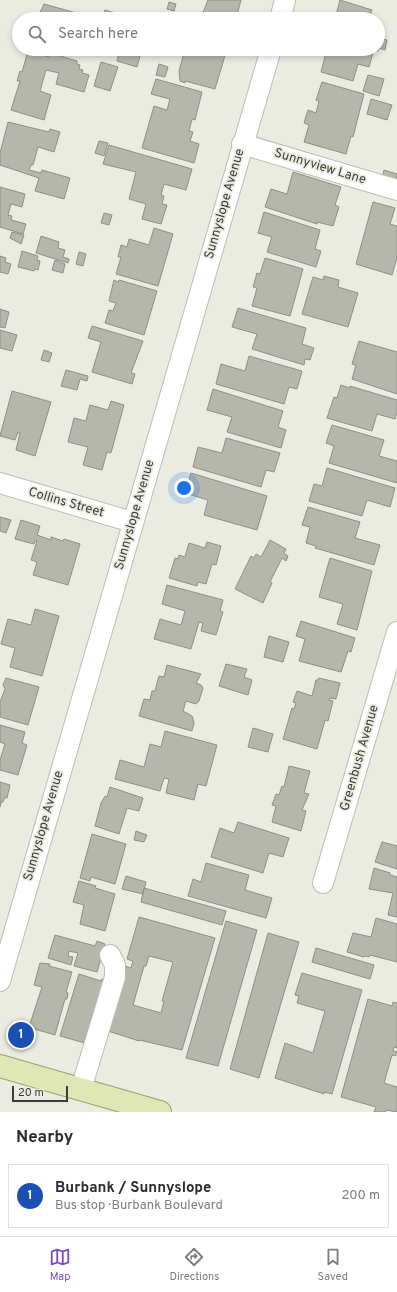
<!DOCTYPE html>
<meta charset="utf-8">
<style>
body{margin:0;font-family:Overpass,sans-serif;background:#f7f7f7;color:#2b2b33}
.scale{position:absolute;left:12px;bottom:10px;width:56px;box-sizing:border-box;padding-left:4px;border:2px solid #3c3d39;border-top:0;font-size:11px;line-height:14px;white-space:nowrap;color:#3c3d39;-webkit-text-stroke:3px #eaece1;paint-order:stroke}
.you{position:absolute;left:184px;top:488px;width:14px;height:14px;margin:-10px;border:3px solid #fff;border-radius:50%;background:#1a73e8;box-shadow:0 0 0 6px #1a73e833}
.badge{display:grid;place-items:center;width:26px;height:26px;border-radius:50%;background:#784bc4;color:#fff;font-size:13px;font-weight:700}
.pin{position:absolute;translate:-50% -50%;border:2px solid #fff;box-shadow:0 1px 4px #0006}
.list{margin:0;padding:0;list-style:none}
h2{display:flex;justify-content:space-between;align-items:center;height:52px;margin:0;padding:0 16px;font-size:17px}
h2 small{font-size:13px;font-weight:400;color:#7c7c81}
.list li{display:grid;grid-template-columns:26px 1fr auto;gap:12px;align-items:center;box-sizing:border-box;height:64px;margin:0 8px 8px;padding:0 8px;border:1px solid #e1e1e2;border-radius:0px}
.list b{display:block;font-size:15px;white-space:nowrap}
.list p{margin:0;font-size:13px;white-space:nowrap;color:#7c7c81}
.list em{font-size:13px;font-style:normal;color:#7c7c81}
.icon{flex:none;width:22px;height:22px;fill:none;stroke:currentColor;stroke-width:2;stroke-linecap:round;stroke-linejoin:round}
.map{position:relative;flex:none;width:397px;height:1112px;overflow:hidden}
.search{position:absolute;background:#fff;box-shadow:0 2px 6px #0003;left:12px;right:12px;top:12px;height:44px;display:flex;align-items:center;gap:10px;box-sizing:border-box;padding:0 14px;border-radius:22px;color:#7c7c81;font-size:15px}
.sheet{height:124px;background:#fff}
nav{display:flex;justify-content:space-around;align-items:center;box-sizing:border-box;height:56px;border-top:1px solid #e1e1e2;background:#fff;font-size:11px;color:#7c7c81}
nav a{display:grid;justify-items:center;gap:2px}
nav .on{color:#784bc4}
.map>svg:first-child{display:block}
</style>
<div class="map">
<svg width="397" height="1112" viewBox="0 0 397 1112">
<rect width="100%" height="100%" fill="#eaece1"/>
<path fill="#b5b7ad" stroke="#8e9086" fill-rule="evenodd" d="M208 0H241L236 19 203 17 202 15Z
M340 0 372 10 369 19 362 17 361 19H337L338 16 336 15Z
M169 2 176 4 174 11 167 9Z
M44 4 80 14 87 18 86 19H37Z
M105 10 133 18 132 19H102Z
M378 33 383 35 382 39 387 40 385 50 379 48 378 51 371 49H378Z
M120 49H142L137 67 117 61Z
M185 49H227L215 89 185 81V83L180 81 179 71Z
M327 49H357L373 53 369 67 358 64 353 81 321 72Z
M28 51 49 57 50 53 77 61V64L80 65 79 69 83 70 82 73 89 75 84 92 56 84 59 73 46 70 40 91 51 95 44 120 11 110 20 81H17L20 71 22 72Z
M101 62 118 67 110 91 94 86Z
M159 64 168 67 165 77 156 75Z
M368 75 384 79 379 96 363 91Z
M156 79 202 92 195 120 192 119 189 131 193 132 190 141 199 144 194 163 142 148 154 106 167 110 170 99 151 94Z
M322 82 364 94 353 137 351 136 346 154 304 142 309 125 304 123 308 110 316 113 319 101 316 100Z
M371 99 392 105 387 120 367 114Z
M8 122 49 132 50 129 60 132 54 152 38 147 33 165H31L29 170 41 173 42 170 70 178 64 199 35 191 39 178 0 165V153Z
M99 141 108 143 104 156 95 153Z
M109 145 192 169 186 190 164 184 161 195 164 196 162 204 167 205 161 224 142 219 146 204 129 199 136 172 103 164Z
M384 170 397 174 396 182 382 178Z
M293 172 341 187 335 205 339 207 333 226 317 222V224L265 207 271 189 287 194Z
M0 187 25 194 22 207 11 204 8 215 12 216 11 220 26 224 23 234 0 227Z
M373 202 395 208 390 224 397 226V258L392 275 356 264Z
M264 212 320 230 315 249 321 251 316 267 267 252 272 237 258 233Z
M104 213 112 215 109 225 101 223Z
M154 228 173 234 158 286 116 274 121 257H118L121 245 127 247 129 239 149 245Z
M12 232 24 235 21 244 10 238Z
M41 236 59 242 58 248 65 250 63 257 69 259 68 263 36 253Z
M22 251 38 256 37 260 40 261 38 270 35 269 34 271 18 267Z
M79 252 86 254 83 266 76 264Z
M0 256 6 258 5 262 11 264 8 274 0 272Z
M265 258 303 269 290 316 252 306 257 288 253 287 257 273 260 274Z
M55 260 65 264 63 273 52 270Z
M324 276 339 280 338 287 358 293 348 327 302 314 313 277 323 280Z
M114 280 118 282 119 280 157 291 144 335 105 323 109 310 113 311 116 303 109 301Z
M238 308 306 328 302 344 314 348 310 360 305 359 304 365 252 349 257 334 232 327Z
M0 309 9 312 5 328 0 327Z
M92 326 143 341 131 373 135 374 132 384 92 372 101 342 88 338Z
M0 330 17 335 12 351 0 348Z
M359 341 397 352V394L352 379 356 365 352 364Z
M44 350 52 353 49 362 41 360Z
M249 356 302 371 297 389 289 387 284 404 216 384 221 364 245 371Z
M66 370 88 376 87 381 80 379 77 390 61 386Z
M341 385 350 388V386L397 400V412L395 419 377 414 372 431 327 418 334 397 337 398Z
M213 389 283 411 278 427 286 430 281 448 227 432 232 417 207 410Z
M12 391 51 402 35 456 16 450 20 433 18 432 15 440 0 436Z
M111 401 124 405 111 453 107 452 102 470 83 465 88 447 68 442 74 418 86 421 90 405 108 410Z
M332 425 384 440 379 456 397 461V483L329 463 334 446 326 443Z
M226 438 280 453 274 472 266 470 261 487 193 467 198 447 222 453Z
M327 468 395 488 390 507 367 500 362 516 309 501 314 484 322 486Z
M191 473 267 496 257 530 204 515 208 500 185 493Z
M308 507 360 522 355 538 380 545 374 565 315 548 316 546 306 543 310 527 302 525Z
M0 517 11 520 6 533 0 531Z
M21 520 40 526 37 535 51 540V537L63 541 64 539 80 544 68 585 33 575 37 562 31 560 37 541H35L34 544 15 539Z
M270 540 286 549 284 553 288 556 286 561 282 558 270 582 272 583 263 603 235 589 251 556 254 558 256 554 261 557Z
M207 542 221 546 216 565 212 564 206 584 198 582 197 586 169 578 175 558 178 559 179 555 185 557 189 543 205 548Z
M330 558 372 571 357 630 337 624 343 604 319 597Z
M167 585 223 600 220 611 223 612 216 635 201 631 203 623 199 622 191 649 154 639 160 619 181 625 185 611 162 604Z
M35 609 59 616 42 676 10 667 15 648 1 644 8 619 31 625Z
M301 621 355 638 351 652 348 651 341 672 299 661 305 639 296 636Z
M269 636 289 642 283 662 264 657Z
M226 664 247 669 244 677 252 680 248 695 219 686Z
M167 665 201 674 196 683 201 685 203 688 199 701 196 704 186 701 183 711 192 716 194 723 192 731 139 716 144 699 150 700 152 691H155L159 676 164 677Z
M6 678 39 687 28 725 0 717V702L5 689 3 685Z
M319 678 340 683 336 699 330 698 329 700 333 701 328 721 325 720 317 749 283 739 292 708 294 709 296 703 293 702 297 691 312 696 316 680H318Z
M0 725 25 732 22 743 27 745 18 775 0 770V760L5 744 0 742Z
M253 728 273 734 268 752 248 747Z
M165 731 217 745 206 786 198 784 194 800 166 793 169 779 164 778 160 791 115 779 120 760 144 767 150 744 161 747Z
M289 766 310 771 304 793 309 794 302 810 306 811 301 831 272 822 276 806 272 805 276 794 279 795 282 786 284 787Z
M0 782 10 785 7 798 5 797 3 802H1L0 807Z
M110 787 143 798 139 811 127 808 119 834 95 826 101 803 105 796 107 797Z
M238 822 289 838 283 857 269 853 263 873 211 857 220 828 234 833Z
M136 831 147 835 144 842 134 840Z
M92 834 126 844 115 884 91 877 90 881 80 878Z
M382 842 397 846V869L375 862Z
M206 863 249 875 245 890 272 898 266 918 188 896 193 879 201 882Z
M374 868 390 873V875L397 877V917L388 915 393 893 369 889Z
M126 876 146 882 143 894 122 889Z
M79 881 96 886 95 888 115 894 105 931 80 924 84 905 73 902Z
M144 888 226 911 222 925 141 902Z
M139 917 215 938 182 1050 139 1040V1041L108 1031 125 966 131 968 133 961 127 959ZM149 956 173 962 162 1001H164L161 1013 133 1005 144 966H146Z
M376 918 397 924V962L370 955 369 957 365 956 364 957 347 952 353 933 371 937Z
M226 921 257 930 218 1066 186 1058Z
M268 933 299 942 259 1078 230 1069Z
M55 935 95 946 97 941 105 944 97 972 74 966 78 953 69 951 68 956 73 957 71 965 48 958Z
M316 948 374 965 370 979 312 962Z
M40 963 50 964 49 966 72 972 66 992 68 993 67 999H65L55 1035 31 1028 30 1024 42 987 34 985Z
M302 973 362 990 332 1094 324 1092V1094L275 1078 285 1043 313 1053 325 1011 297 1003 299 996 295 995Z
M79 974 101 981 102 979 106 980 93 1013 85 1043 60 1036Z
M368 999 392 1006 393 1002 397 1003V1048L394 1047 393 1051 397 1052 395 1056 392 1055 384 1083 397 1087V1112L386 1110 385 1112H374L376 1107 341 1097Z"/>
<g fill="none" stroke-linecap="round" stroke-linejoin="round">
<g stroke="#bcbeb4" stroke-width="22">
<path id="minor" d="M280 19 285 0
M242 144 397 190
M0 483 132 522
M323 883 397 632
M0 981 271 49
M81 1089 115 977V965L110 955"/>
</g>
<g stroke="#97a169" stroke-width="24">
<path id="major" d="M0 1066 160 1112"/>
</g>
<use href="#minor" stroke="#fff" stroke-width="20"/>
<use href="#major" stroke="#dee7b5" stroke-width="22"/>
</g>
<g text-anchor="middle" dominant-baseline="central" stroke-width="3.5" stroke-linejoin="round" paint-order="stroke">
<g font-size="13" fill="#3c3d39" stroke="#eaece1">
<text transform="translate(320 167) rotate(17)">Sunnyview Lane</text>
<text transform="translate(225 204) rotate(-74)">Sunnyslope Avenue</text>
<text transform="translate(66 503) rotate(16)">Collins Street</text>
<text transform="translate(135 515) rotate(-74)">Sunnyslope Avenue</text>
<text transform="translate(360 758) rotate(-74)">Greenbush Avenue</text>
<text transform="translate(44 826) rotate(-74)">Sunnyslope Avenue</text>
</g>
</g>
</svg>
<div class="scale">20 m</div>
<div class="you"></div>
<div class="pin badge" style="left:21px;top:1035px;background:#1a4fb4">1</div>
<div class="search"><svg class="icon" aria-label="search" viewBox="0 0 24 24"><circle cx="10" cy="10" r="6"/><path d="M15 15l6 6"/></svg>Search here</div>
</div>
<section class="sheet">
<h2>Nearby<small></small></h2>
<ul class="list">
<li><span class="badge" style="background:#1a4fb4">1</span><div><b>Burbank / Sunnyslope</b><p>Bus stop · Burbank Boulevard</p></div><em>200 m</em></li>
</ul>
</section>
<nav>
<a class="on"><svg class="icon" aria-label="map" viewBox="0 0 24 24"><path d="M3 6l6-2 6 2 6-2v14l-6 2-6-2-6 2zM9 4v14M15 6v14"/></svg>Map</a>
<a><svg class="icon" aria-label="directions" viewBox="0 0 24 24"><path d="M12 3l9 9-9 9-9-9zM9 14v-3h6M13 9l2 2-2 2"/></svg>Directions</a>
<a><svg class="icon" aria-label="saved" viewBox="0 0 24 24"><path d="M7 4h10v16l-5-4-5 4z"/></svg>Saved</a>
</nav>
